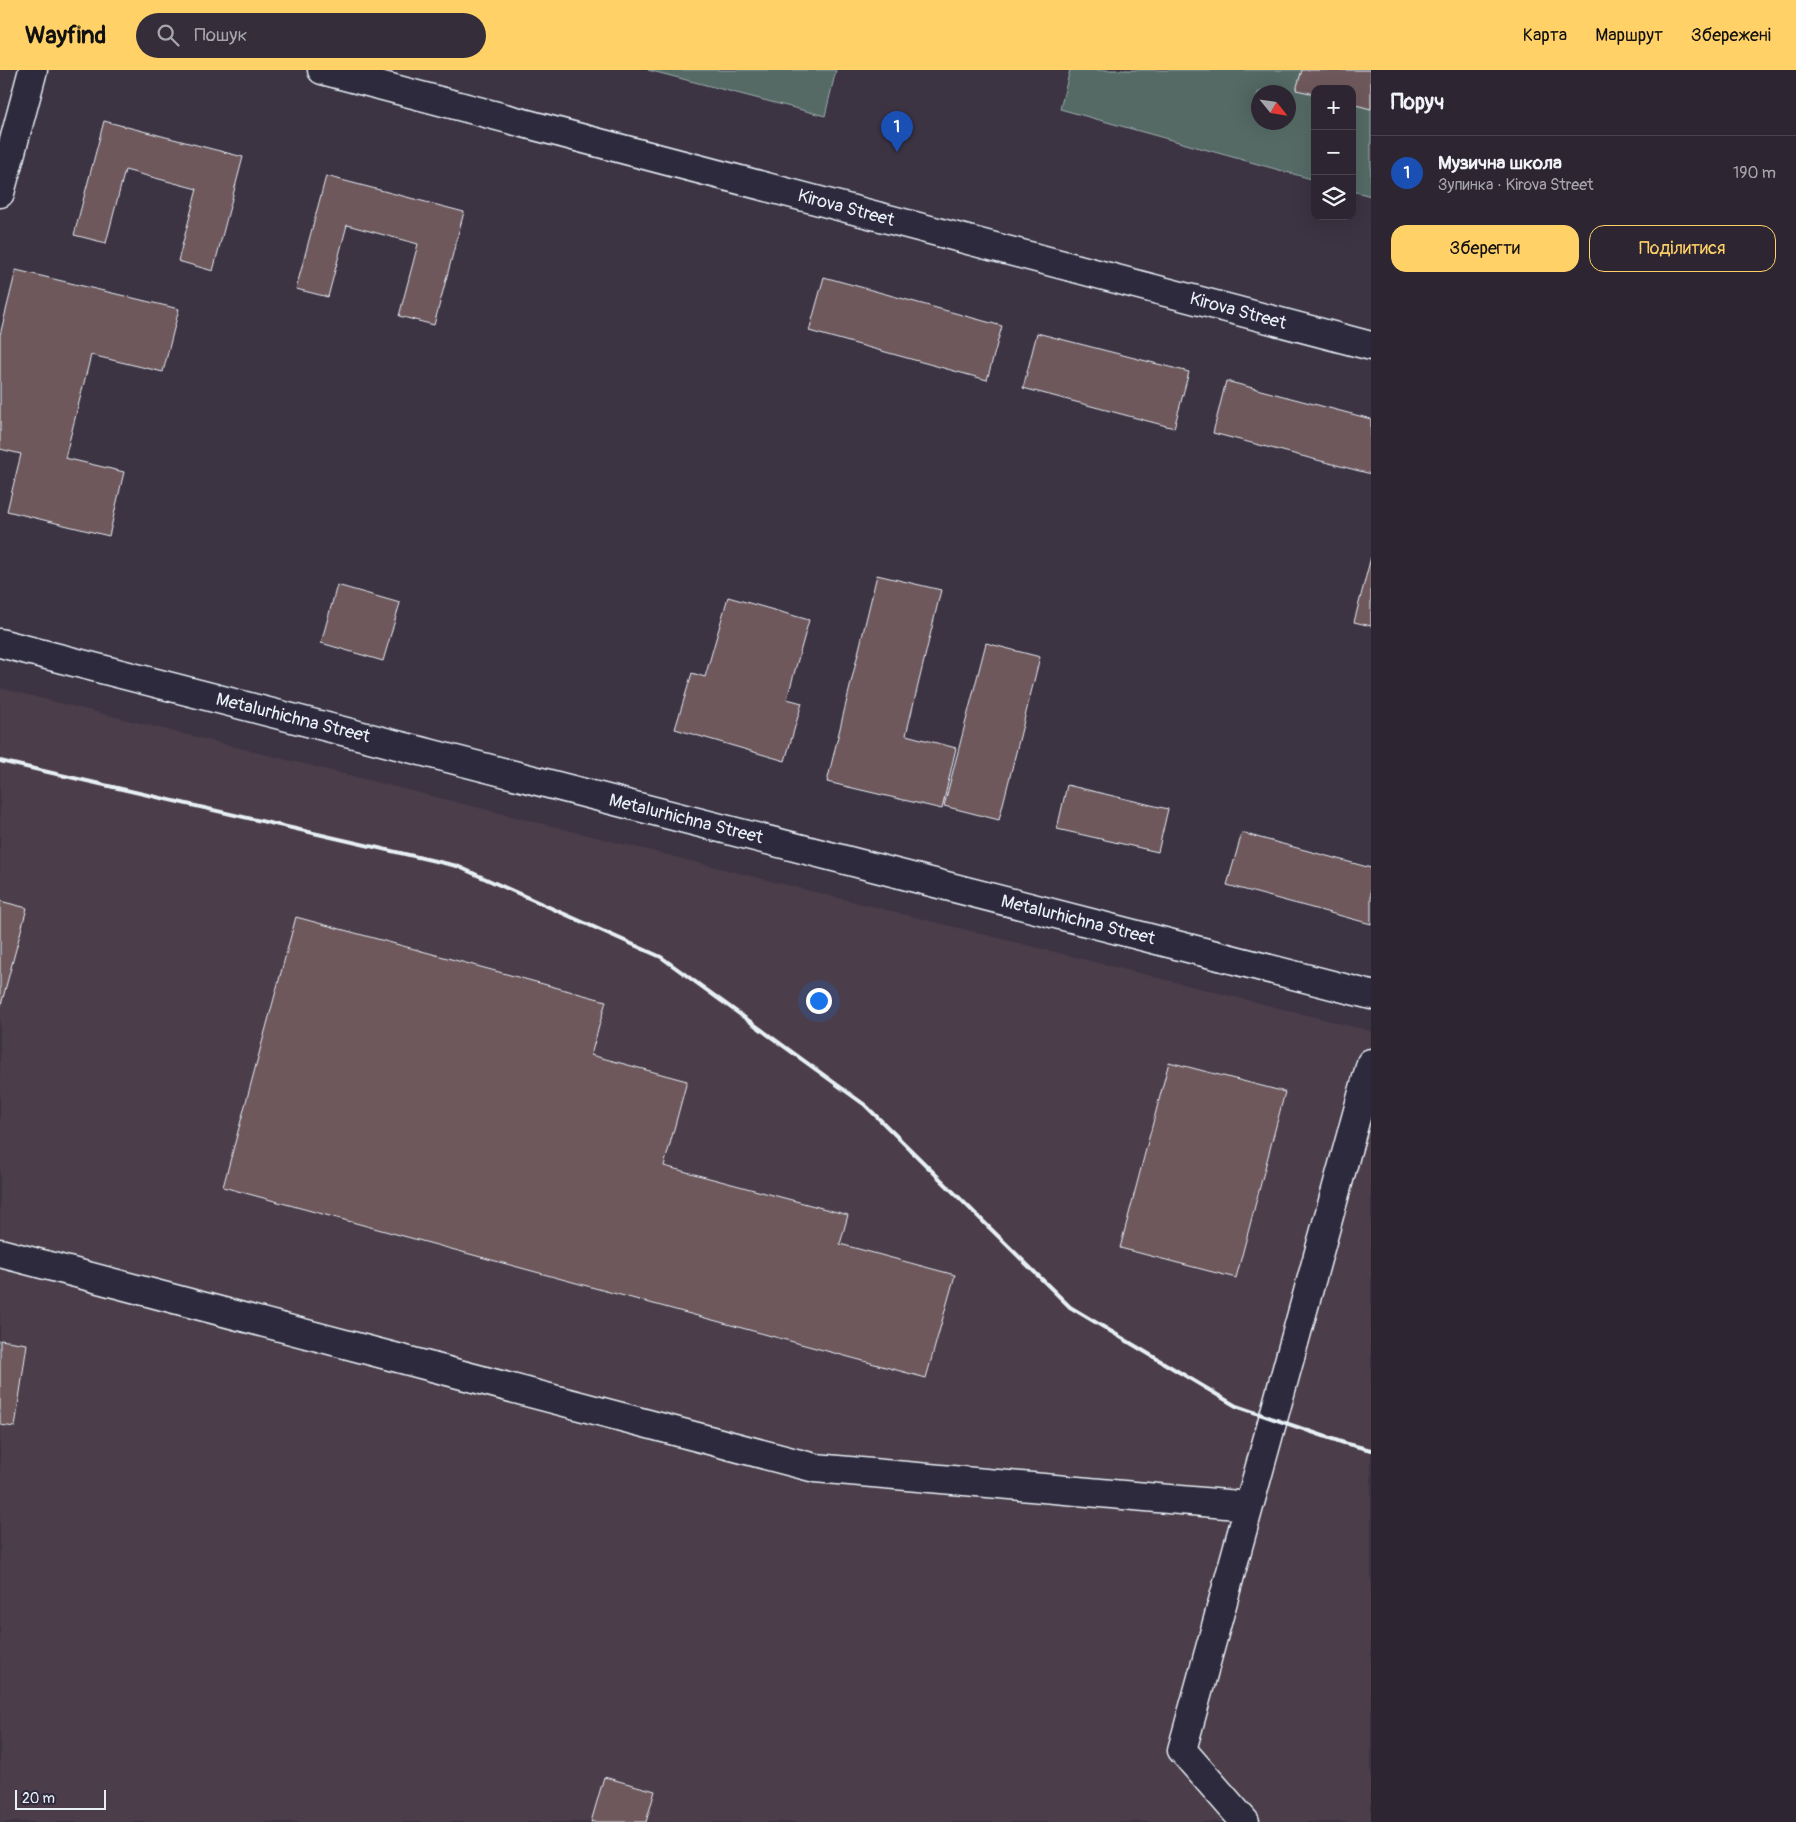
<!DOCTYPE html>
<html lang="uk">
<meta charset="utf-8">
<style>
body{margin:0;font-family:Pangolin,sans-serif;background:#352e3a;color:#f1f3f6}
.controls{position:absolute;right:15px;top:15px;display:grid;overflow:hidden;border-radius:10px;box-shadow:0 5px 20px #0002}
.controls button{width:45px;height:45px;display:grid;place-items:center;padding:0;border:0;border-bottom:1px solid #48434d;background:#2d2632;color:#f1f3f6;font:25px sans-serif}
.compass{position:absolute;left:1251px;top:15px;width:45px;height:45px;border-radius:50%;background:#2d2632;box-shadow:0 5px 20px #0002;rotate:120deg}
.scale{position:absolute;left:15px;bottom:12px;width:91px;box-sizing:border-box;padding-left:5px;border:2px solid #e8f1f8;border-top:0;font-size:14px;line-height:18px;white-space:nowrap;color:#e8f1f8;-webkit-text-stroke:4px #2f2a3d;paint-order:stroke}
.you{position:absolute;left:818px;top:930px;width:18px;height:18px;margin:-12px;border:4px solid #fff;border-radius:50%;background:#1a73e8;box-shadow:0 0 0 8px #1a73e833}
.badge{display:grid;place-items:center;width:32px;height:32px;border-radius:50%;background:#ffd166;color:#fff;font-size:16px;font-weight:700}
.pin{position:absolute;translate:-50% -41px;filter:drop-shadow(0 1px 2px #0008)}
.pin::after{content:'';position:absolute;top:26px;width:18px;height:15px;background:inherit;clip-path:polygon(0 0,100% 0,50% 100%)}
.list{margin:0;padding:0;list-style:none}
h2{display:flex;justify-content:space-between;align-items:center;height:65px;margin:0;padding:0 20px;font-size:21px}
h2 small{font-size:16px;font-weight:400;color:#a7a5ac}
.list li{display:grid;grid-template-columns:32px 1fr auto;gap:15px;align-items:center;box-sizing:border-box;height:75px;padding:0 20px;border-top:1px solid #48434d}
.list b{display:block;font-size:19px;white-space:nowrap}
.list p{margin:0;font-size:16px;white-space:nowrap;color:#a7a5ac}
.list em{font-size:16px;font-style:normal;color:#a7a5ac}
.actions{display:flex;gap:10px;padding:15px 20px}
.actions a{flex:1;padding:11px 0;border:1px solid #ffd166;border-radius:15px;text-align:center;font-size:18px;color:#ffd166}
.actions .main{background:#ffd166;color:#111}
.icon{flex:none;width:28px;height:28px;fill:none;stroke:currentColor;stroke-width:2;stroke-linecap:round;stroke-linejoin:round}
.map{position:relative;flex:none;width:1371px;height:1752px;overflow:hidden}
header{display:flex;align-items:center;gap:30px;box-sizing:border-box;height:70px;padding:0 25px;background:#ffd166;color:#111}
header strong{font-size:24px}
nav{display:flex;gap:28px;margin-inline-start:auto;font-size:18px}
.search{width:350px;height:45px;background:#352e3a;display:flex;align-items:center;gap:12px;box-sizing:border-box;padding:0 18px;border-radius:28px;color:#a7a5ac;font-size:19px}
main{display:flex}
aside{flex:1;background:#2d2632}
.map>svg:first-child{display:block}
</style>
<header>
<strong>Wayfind</strong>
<div class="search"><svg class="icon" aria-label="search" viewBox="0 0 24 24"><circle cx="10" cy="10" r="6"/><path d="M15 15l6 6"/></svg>Пошук</div>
<nav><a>Карта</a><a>Маршрут</a><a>Збережені</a></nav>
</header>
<main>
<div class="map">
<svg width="1371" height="1752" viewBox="0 0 1371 1752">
<rect width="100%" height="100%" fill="#3c3343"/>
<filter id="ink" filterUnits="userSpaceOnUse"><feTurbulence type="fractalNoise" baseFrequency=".02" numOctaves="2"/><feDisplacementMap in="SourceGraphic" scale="10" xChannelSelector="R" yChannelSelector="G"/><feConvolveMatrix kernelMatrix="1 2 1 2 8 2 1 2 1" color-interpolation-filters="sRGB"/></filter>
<g filter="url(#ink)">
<path fill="#4b3e4a" d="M0 618 1371 961V1752H0Z"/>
<path fill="#556a65" stroke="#9eaeae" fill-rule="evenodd" d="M648 0H836L825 46Z
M1070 0H1371V126L1352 121V19H1315V110L1060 39ZM1258 22H1288V52H1258Z"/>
<path fill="#6e595c" stroke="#e8f1f8" d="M1302 0H1371V39L1352 34V19H1315V24L1296 20Z
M104 51 243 87 213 201 178 191 197 119 125 100 106 173 74 165Z
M326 106 464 142 434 255 399 246 418 174 347 155 328 227 296 219Z
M16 200 179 239 163 302 91 285 65 388 124 402 109 466 7 441 21 384 0 379V265Z
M824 207 1002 256 987 310 809 261Z
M1037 263 1189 302 1174 358 1023 318Z
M1226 311 1371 349V404L1213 363Z
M1371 487V556L1354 552Z
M877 505 941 520 906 665 956 678 942 739 827 712Z
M337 515 400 533 383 591 321 573Z
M728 527 809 550 787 629 802 633 785 691 675 659 692 603 705 607Z
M986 573 1040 587 999 750 944 736Z
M1067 715 1168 739 1158 782 1057 759Z
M1242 763 1371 798V854L1227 815Z
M0 831 27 838 0 939Z
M296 847 606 931 591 985 687 1011 664 1096 848 1145 840 1174 955 1205 926 1308 223 1117Z
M1169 992 1285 1022 1236 1208 1120 1178Z
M0 1270 27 1274 15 1357 0 1355Z
M604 1707 655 1721 646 1752H591Z"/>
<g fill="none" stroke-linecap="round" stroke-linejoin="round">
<g stroke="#e8f1f8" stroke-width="31">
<path id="minor" d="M322 0 1371 276
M0 123 33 0
M0 573 1371 925
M0 1183 815 1398 1249 1436
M1245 1752 1182 1680 1371 993"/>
</g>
<use href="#minor" stroke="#2f2a3d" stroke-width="28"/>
<path stroke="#e8f1f8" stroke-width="4" d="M0 691 457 796 661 887 865 1035 1070 1237 1236 1336 1344 1373 1371 1380"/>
</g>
</g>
<g text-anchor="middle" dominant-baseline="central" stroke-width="5" stroke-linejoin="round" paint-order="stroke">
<g font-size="18" fill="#e8f1f8" stroke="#2f2a3d">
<text transform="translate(846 138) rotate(15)">Kirova Street</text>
<text transform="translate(1238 241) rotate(15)">Kirova Street</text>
<text transform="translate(293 648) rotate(14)">Metalurhichna Street</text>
<text transform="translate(686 749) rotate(14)">Metalurhichna Street</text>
<text transform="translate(1078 850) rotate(14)">Metalurhichna Street</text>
</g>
</g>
</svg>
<div class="controls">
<button>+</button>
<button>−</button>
<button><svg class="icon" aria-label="layers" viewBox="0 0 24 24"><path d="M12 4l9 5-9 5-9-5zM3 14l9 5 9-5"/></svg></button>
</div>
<svg class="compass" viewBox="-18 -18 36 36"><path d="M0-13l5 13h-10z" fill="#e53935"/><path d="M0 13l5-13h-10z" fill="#a7a5ac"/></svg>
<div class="scale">20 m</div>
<div class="you"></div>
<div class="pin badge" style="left:897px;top:82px;background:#1a4fb4">1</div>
</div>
<aside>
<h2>Поруч<small></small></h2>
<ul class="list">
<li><span class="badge" style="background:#1a4fb4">1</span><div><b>Музична школа</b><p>Зупинка · Kirova Street</p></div><em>190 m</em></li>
</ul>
<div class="actions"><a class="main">Зберегти</a><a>Поділитися</a></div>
</aside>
</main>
